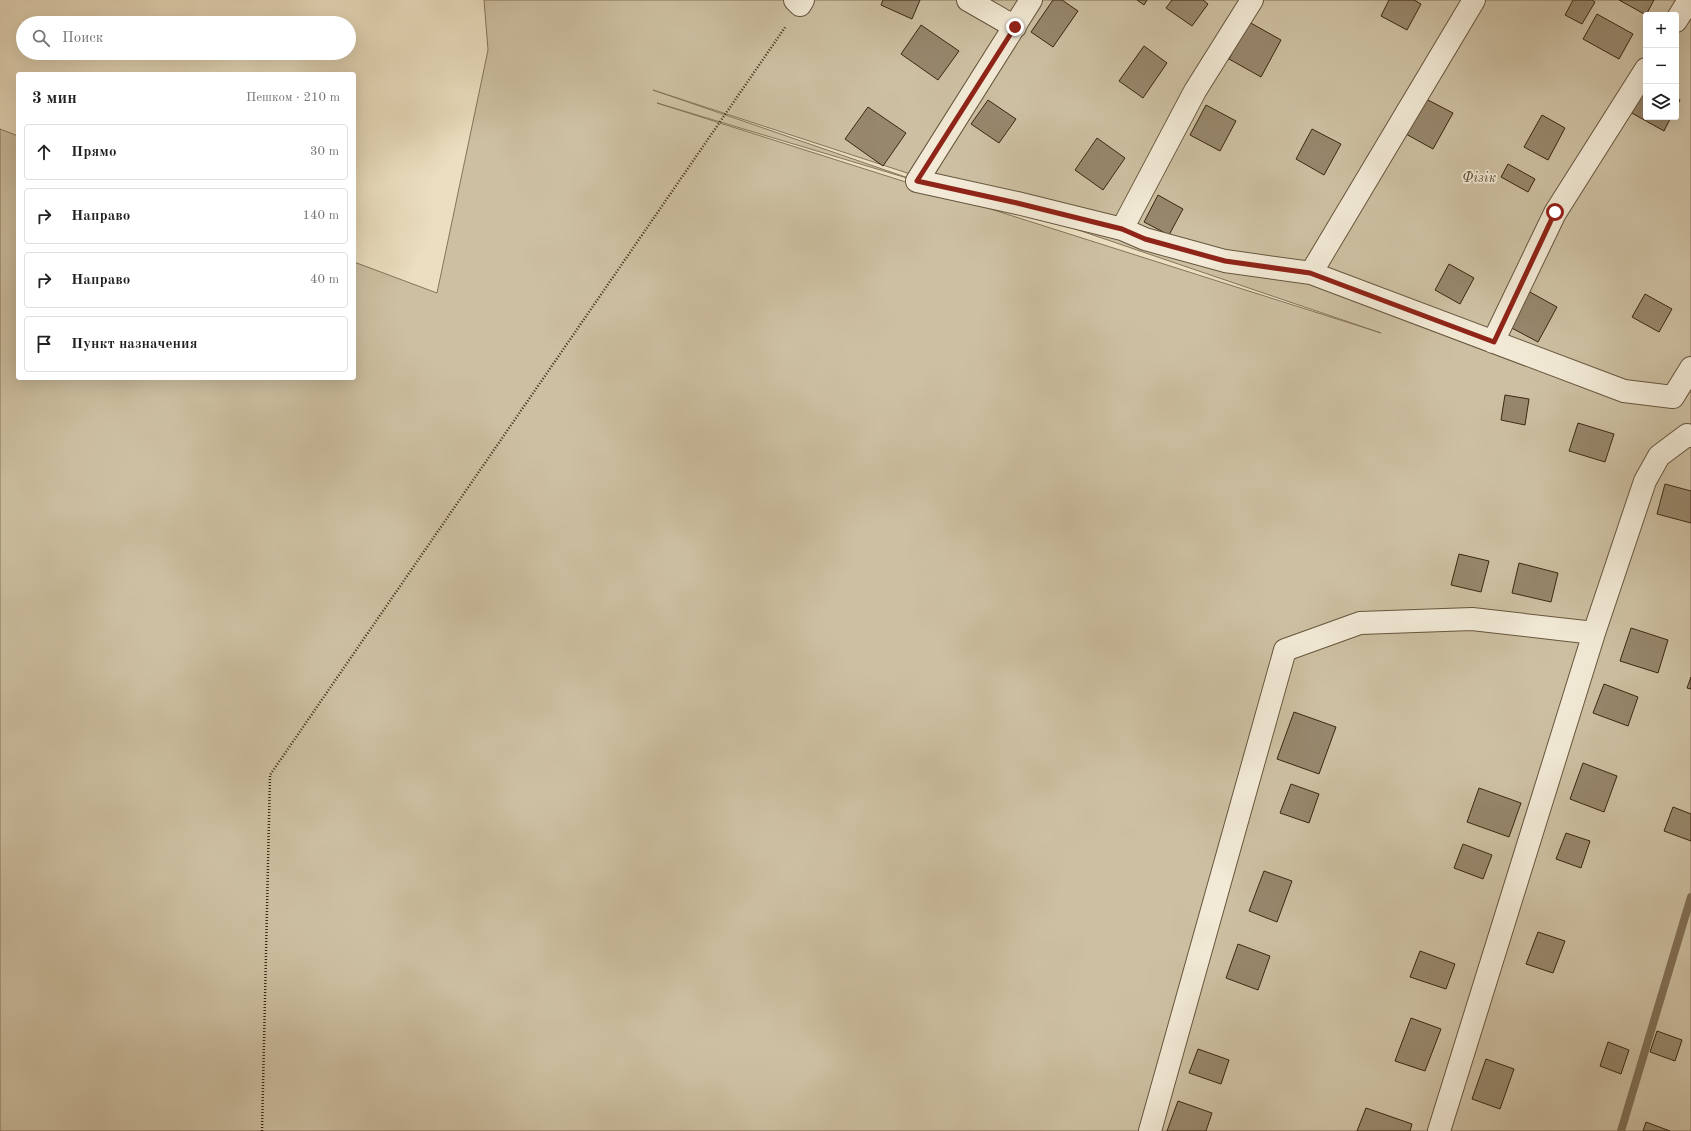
<!DOCTYPE html>
<html lang="ru">
<meta charset="utf-8">
<style>
body{margin:0;font-family:"Old Standard TT",serif;background:#f6f6f6;color:#222}
.controls{position:absolute;right:12px;top:12px;display:grid;overflow:hidden;border-radius:4px;box-shadow:0 4px 16px #0002}
.controls button{width:36px;height:36px;display:grid;place-items:center;padding:0;border:0;border-bottom:1px solid #e0e0e0;background:#fff;color:#222;font:20px sans-serif}
.stop{position:absolute;width:12px;height:12px;margin:-9px;border:3px solid #8f2418;border-radius:50%;background:#fff}
.stop.end{background:#8f2418;border-color:#fff;box-shadow:0 1px 4px #0008}
.list{margin:0;padding:0;list-style:none}
h2{display:flex;justify-content:space-between;align-items:center;height:52px;margin:0;padding:0 16px;font-size:17px}
h2 small{font-size:13px;font-weight:400;color:#767676}
.list li{display:grid;grid-template-columns:26px 1fr auto;gap:12px;align-items:center;box-sizing:border-box;height:56px;margin:0 8px 8px;padding:0 8px;border:1px solid #e0e0e0;border-radius:4px}
.list b{display:block;font-size:15px;white-space:nowrap}
.list em{font-size:13px;font-style:normal;color:#767676}
.icon{flex:none;width:22px;height:22px;fill:none;stroke:currentColor;stroke-width:2;stroke-linecap:round;stroke-linejoin:round}
.map{position:relative;flex:none;width:1691px;height:1131px;overflow:hidden}
.search{position:absolute;background:#fff;box-shadow:0 4px 16px #0002;left:16px;top:16px;width:340px;height:44px;display:flex;align-items:center;gap:10px;box-sizing:border-box;padding:0 14px;border-radius:22px;color:#767676;font-size:15px}
.panel{position:absolute;background:#fff;box-shadow:0 4px 16px #0002;left:16px;top:72px;width:340px;height:308px;border-radius:4px}
.map>svg:first-child{display:block}
</style>
<div class="map">
<svg width="1691" height="1131" viewBox="0 0 1691 1131">
<rect width="100%" height="100%" fill="#ebdfc0"/>
<filter id="stains"><feTurbulence type="fractalNoise" baseFrequency=".005" numOctaves="4"/><feColorMatrix values="0 0 0 0 .2 0 0 0 0 .09 0 0 0 0 .02 0 0 0 .5 -.17"/></filter>
<radialGradient id="worn" r=".72"><stop offset=".6" stop-color="#630" stop-opacity="0"/><stop offset="1" stop-color="#630" stop-opacity=".3"/></radialGradient>
<path fill="#cdc0a2" stroke="#84745a" fill-rule="evenodd" d="M484 0H1691V1131H0V129L18 136V378H354V262L437 293 488 50ZM1646 15H1676V117H1646ZM653 90 996 202 1381 333 657 103 917 181Z"/>
<g fill="none" stroke-linecap="round" stroke-linejoin="round">
<path stroke="#817056" stroke-width="8" d="M1621 1131 1691 897"/>
</g>
<path fill="#97876c" stroke="#3b2711" d="M883 0H920L912 19 881 5Z
M1053 0H1062L1078 11 1053 47 1031 32Z
M1137 0H1147L1144 5Z
M1172 0H1203L1208 4 1192 26 1166 8Z
M1389 0H1414L1421 4 1407 30 1381 16Z
M1573 0H1592L1595 2 1582 24 1565 15Z
M1619 0H1654L1646 15Z
M1597 14 1633 34 1619 59 1583 39Z
M1249 22 1281 40 1261 77 1229 59Z
M921 25 959 51 938 80 901 54Z
M1144 46 1167 63 1143 98 1119 81Z
M1646 82V117H1671L1664 131 1630 112Z
M1676 98 1680 100 1676 108Z
M1426 99 1453 113 1433 149 1406 134Z
M988 100 1016 119 999 143 971 124Z
M1206 105 1236 121 1220 151 1190 135Z
M868 107 906 133 883 166 845 139Z
M1542 115 1565 128 1548 160 1524 147Z
M1312 129 1341 144 1324 175 1296 159Z
M1097 138 1125 158 1103 190 1075 170Z
M1508 164 1535 179 1528 192 1501 177Z
M1158 195 1183 209 1169 235 1144 222Z
M1449 264 1474 278 1460 304 1435 290Z
M1528 291 1557 307 1538 342 1508 326Z
M1645 294 1672 309 1659 332 1632 317Z
M1505 395 1529 399 1525 425 1501 420Z
M1578 423 1614 434 1605 462 1569 451Z
M1665 484 1691 491V523L1657 514Z
M1459 554 1489 561 1481 592 1451 585Z
M1519 563 1558 573 1551 602 1512 593Z
M1631 628 1668 640 1658 673 1620 661Z
M1691 677V689L1687 688Z
M1604 684 1638 697 1628 726 1593 713Z
M1294 712 1336 727 1319 774 1277 759Z
M1583 763 1617 776 1604 812 1570 799Z
M1291 784 1319 794 1309 823 1280 813Z
M1479 788 1521 803 1509 837 1467 822Z
M1673 807 1691 814V841L1664 831Z
M1566 833 1590 841 1581 868 1556 859Z
M1463 844 1492 855 1483 879 1454 868Z
M1264 871 1292 881 1277 922 1249 911Z
M1538 932 1565 941 1553 973 1526 964Z
M1238 944 1270 956 1258 990 1226 978Z
M1420 951 1455 964 1446 989 1410 977Z
M1411 1018 1441 1029 1425 1071 1395 1061Z
M1657 1031 1682 1040 1675 1061 1650 1052Z
M1608 1042 1629 1050 1621 1074 1600 1066Z
M1198 1049 1229 1060 1221 1084 1189 1073Z
M1486 1059 1514 1069 1500 1109 1472 1099Z
M1178 1101 1212 1113 1206 1131H1167Z
M1366 1108 1412 1124 1410 1131H1357Z
M1646 1122 1670 1131H1643Z"/>
<g fill="none" stroke-linecap="round" stroke-linejoin="round">
<g stroke="#67553d" stroke-width="24">
<path id="minor" d="M795 0 800 5 803 0
M968 0 1015 27
M1031 0 917 181 1017 203 1122 229 1145 239 1225 261 1311 273
M1474 0 1311 273 1624 391 1673 397 1691 368
M1676 21 1689 0
M1122 229 1195 91 1252 0
M1493 342 1555 213 1646 69
M1150 1131 1285 650 1360 623 1472 619 1594 633
M1439 1131 1594 633 1645 481 1659 456 1687 435 1691 436"/>
</g>
<path stroke="#3b2711" stroke-width="2.5" stroke-dasharray="1 2" stroke-linecap="butt" d="M262 1131 270 775 786 26"/>
<use href="#minor" stroke="#f2ead6" stroke-width="22"/>
</g>
<g fill="none" stroke-linecap="round" stroke-linejoin="round">
<path stroke="#8f2418" stroke-width="5" d="M1015 27 917 181 1017 203 1122 229 1145 239 1225 261 1310 273 1494 342 1555 212"/>
</g>
<g text-anchor="middle" dominant-baseline="central" stroke-width="3.5" stroke-linejoin="round" paint-order="stroke">
<g font-size="14" font-style="italic" fill="#604d35" stroke="#f2ead6">
<text x="1479" y="178">Фізік</text>
</g>
</g>
<rect width="100%" height="100%" filter="url(#stains)"/>
<rect width="100%" height="100%" fill="url(#worn)"/>
</svg>
<div class="controls">
<button>+</button>
<button>−</button>
<button><svg class="icon" aria-label="layers" viewBox="0 0 24 24"><path d="M12 4l9 5-9 5-9-5zM3 14l9 5 9-5"/></svg></button>
</div>
<div class="stop" style="left:1555px;top:212px"></div>
<div class="stop end" style="left:1015px;top:27px"></div>
<div class="search"><svg class="icon" aria-label="search" viewBox="0 0 24 24"><circle cx="10" cy="10" r="6"/><path d="M15 15l6 6"/></svg>Поиск</div>
<section class="panel">
<h2>3 мин<small>Пешком · 210 m</small></h2>
<ul class="list">
<li><svg class="icon" aria-label="ahead" viewBox="0 0 24 24"><path d="M12 20V5M6 11l6-6 6 6"/></svg><div><b>Прямо</b></div><em>30 m</em></li>
<li><svg class="icon" aria-label="right" viewBox="0 0 24 24"><path d="M7 20v-9h11M14 6l5 5-5 5"/></svg><div><b>Направо</b></div><em>140 m</em></li>
<li><svg class="icon" aria-label="right" viewBox="0 0 24 24"><path d="M7 20v-9h11M14 6l5 5-5 5"/></svg><div><b>Направо</b></div><em>40 m</em></li>
<li><svg class="icon" aria-label="arrive" viewBox="0 0 24 24"><path d="M6 21V4h12l-3 4 3 4H6"/></svg><div><b>Пункт назначения</b></div></li>
</ul>
</section>
</div>
